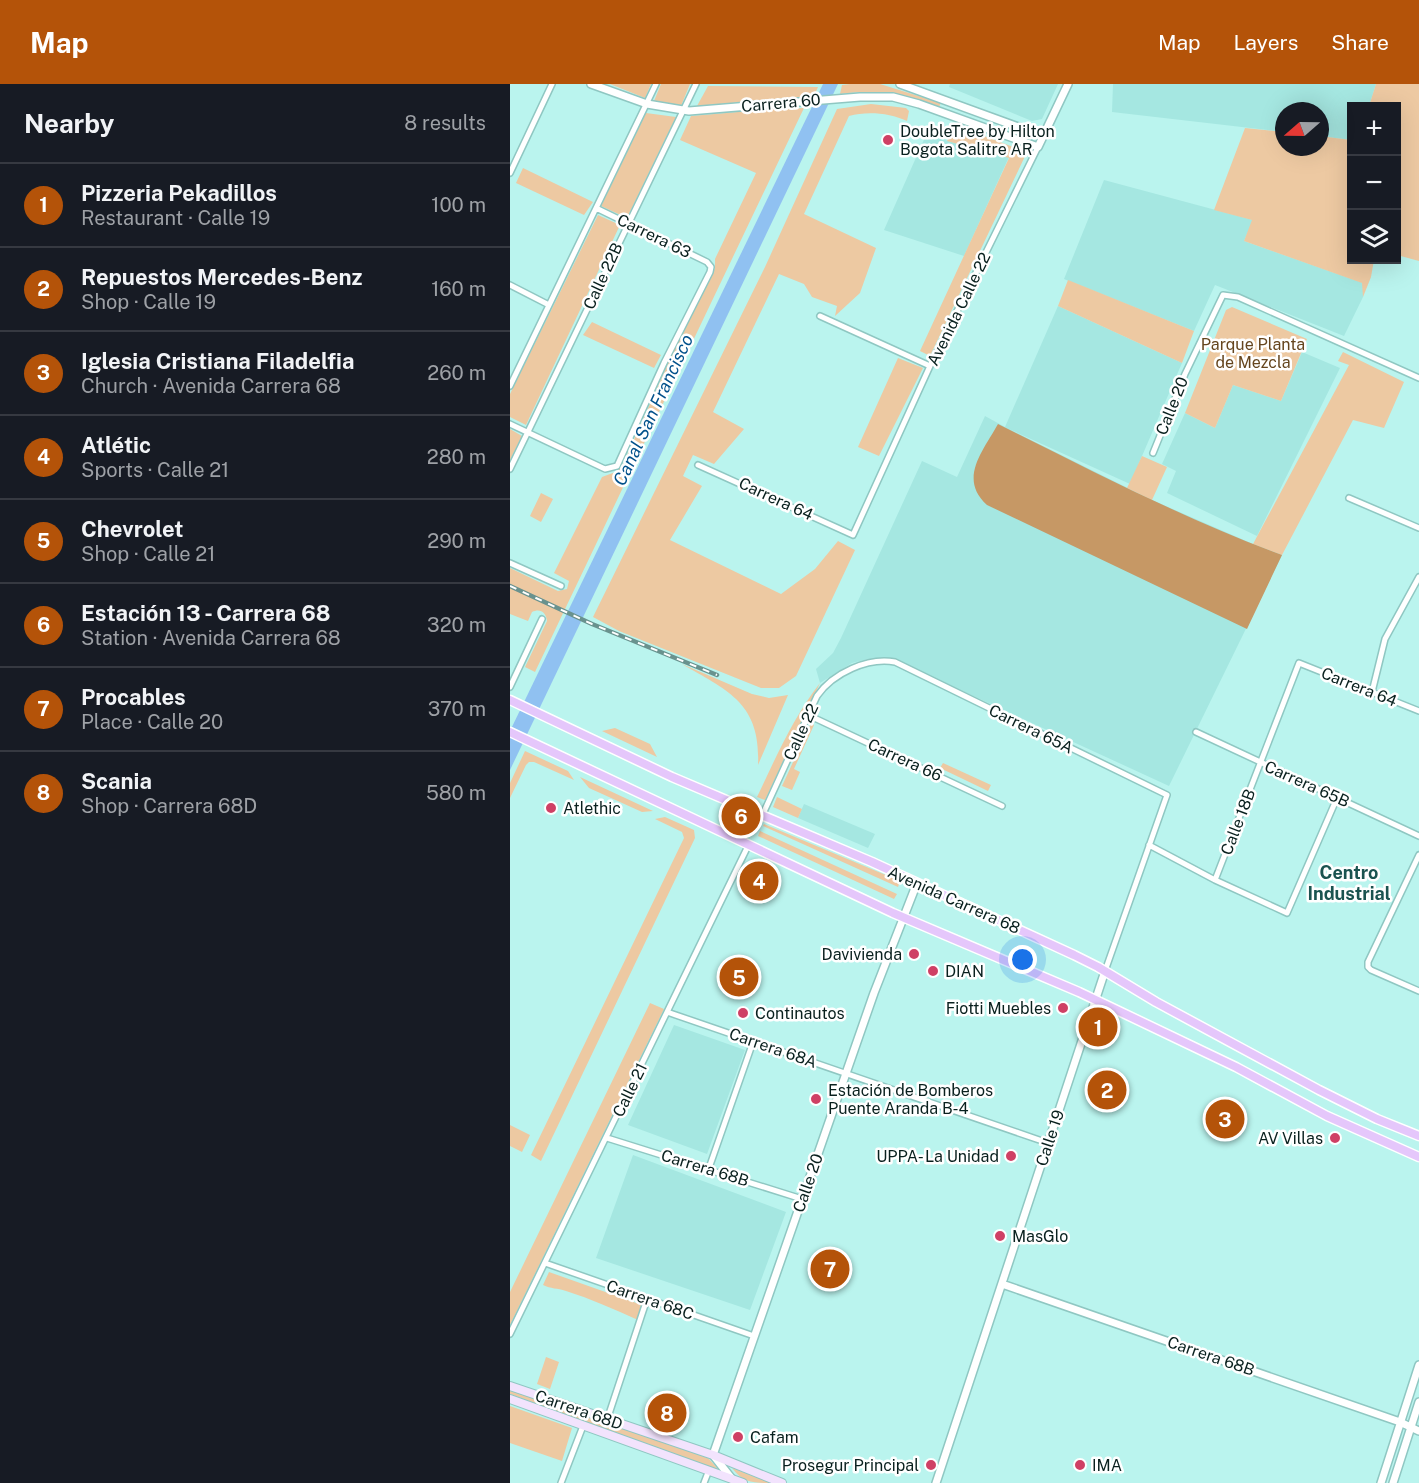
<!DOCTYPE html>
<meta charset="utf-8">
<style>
body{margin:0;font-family:"Public Sans",sans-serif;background:#20242c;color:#f1f3f6}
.controls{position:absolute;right:18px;top:18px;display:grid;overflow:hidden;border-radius:0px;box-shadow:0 6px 24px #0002}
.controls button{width:54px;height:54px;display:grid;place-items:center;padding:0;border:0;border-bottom:2px solid #363941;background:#171b24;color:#f1f3f6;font:30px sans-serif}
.compass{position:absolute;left:765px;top:18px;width:54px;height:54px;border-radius:50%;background:#171b24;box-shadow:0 6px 24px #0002;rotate:250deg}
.you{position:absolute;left:513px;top:876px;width:21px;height:21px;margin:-15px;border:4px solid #fff;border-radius:50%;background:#1a73e8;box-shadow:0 0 0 9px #1a73e833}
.badge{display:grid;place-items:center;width:39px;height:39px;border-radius:50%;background:#b45309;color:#fff;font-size:20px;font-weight:700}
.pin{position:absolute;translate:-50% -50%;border:3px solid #fff;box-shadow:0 2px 6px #0006}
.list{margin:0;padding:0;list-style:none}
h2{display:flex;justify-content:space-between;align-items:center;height:78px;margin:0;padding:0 24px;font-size:26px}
h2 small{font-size:20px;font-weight:400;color:#9ea1a6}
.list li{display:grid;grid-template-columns:39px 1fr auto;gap:18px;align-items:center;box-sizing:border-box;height:84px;padding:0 24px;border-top:2px solid #363941}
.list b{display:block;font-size:22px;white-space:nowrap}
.list p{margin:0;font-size:20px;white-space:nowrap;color:#9ea1a6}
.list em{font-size:20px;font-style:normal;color:#9ea1a6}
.icon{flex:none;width:33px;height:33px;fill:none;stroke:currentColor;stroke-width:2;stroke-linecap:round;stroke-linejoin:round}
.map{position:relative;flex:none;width:909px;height:1399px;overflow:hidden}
header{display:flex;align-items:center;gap:36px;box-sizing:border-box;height:84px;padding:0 30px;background:#b45309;color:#fff}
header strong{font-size:28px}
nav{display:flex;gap:33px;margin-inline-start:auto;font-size:21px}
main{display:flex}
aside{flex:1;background:#171b24}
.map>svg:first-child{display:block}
</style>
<header>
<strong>Map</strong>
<nav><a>Map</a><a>Layers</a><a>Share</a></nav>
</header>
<main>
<aside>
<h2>Nearby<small>8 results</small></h2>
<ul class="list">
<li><span class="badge">1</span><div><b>Pizzeria Pekadillos</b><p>Restaurant · Calle 19</p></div><em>100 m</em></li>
<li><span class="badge">2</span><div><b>Repuestos Mercedes-Benz</b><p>Shop · Calle 19</p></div><em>160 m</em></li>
<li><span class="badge">3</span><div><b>Iglesia Cristiana Filadelfia</b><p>Church · Avenida Carrera 68</p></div><em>260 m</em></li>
<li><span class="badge">4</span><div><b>Atlétic</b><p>Sports · Calle 21</p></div><em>280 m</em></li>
<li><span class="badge">5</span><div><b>Chevrolet</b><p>Shop · Calle 21</p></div><em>290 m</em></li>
<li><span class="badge">6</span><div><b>Estación 13 - Carrera 68</b><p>Station · Avenida Carrera 68</p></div><em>320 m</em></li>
<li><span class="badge">7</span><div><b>Procables</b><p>Place · Calle 20</p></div><em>370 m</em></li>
<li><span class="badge">8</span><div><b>Scania</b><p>Shop · Carrera 68D</p></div><em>580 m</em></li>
</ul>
</aside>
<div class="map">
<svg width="909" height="1399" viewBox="0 0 909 1399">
<rect width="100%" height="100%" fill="#baf4ee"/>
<path fill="#a5e7e1" d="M440 0H548L532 35 522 37 439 3Z
M603 0H866L859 22H842L841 56 810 52V27H774V48L602 28Z
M416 51 499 73 454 172 374 146Z
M594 96 743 136 734 157 853 199V213L834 252 705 201 684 247 554 195Z
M548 222 672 279 620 400 499 345 642 416 743 460 772 471 659 702 385 576 358 575 342 579 310 599 306 585 323 569 331 554 412 377 447 393 475 332 495 343Z
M792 268 830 284 747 452 657 409 666 387 652 380 675 329 705 344 723 301 771 317Z
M294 720 365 750 358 764 288 734Z
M164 941 235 966 197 1070 118 1041Z
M123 1071 276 1128 240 1226 86 1174Z"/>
<path fill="#edc9a2" d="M100 0H141L135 14Z
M151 0H180L171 22 144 17Z
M340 0H370L431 19 429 23C391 10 370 5 330 10L332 1Z
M866 0H909V177L887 171 886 22H859Z
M198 2 308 3 304 12 187 22Z
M361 20 396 24 399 27 397 37C380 29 357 27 339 32L294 130 366 164 350 209 325 232 327 222 302 213 294 200 269 190 203 328 234 345 204 380 183 371 173 392 192 402 160 456 271 510 305 485 328 457 345 466 286 592 269 604H251L109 547 83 533 255 183 327 25Z
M294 24 25 588 15 583 37 537C36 528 30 524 22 528L18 537 0 530V484L48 507 57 505 59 497 44 489 92 393 108 387 114 378 164 266 205 184V175L246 89 170 56 181 32 264 25Z
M136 29 166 33 117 134 91 122Z
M445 41 517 68 420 272 410 267 499 74 437 57Z
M735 44 774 48V63H810V52L841 56 842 176H864L861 193 853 213 852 199 734 157 742 136 704 126Z
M13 84 83 118 74 131 6 99Z
M88 131 110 141 16 341 0 333V310Z
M558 196 684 247 672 279 548 222Z
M722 223 797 255 771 317 723 301 705 344 675 329 716 226Z
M82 238 151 271 144 284 73 251Z
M833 268 894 298 874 344 843 336 772 471 743 460 839 281 828 277Z
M388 274 413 284 369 372 348 363Z
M0 345 12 352 0 376Z
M632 372 657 383 642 416 617 404Z
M31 409 43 415 31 438 20 432Z
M172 580 242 610 259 614 278 611 248 681C251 619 218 607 172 580Z
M310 599 255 716 247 713C266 673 283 634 310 599Z
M301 639 304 641 284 685 290 688 282 706 272 702Z
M105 644 140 660 147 673 92 647Z
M15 667 58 687 64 696 24 678H19L16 681 0 714V699Z
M433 679 481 701 478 707 430 684Z
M70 693 143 727 132 728 79 704Z
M267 713 292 725 288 734 263 723Z
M155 733 184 746 185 754 31 1077 21 1071 174 754 172 748 145 735Z
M254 740 390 797 388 803 253 742Z
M250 747 387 810 384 815 248 752Z
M140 919 154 925 0 1241V1208Z
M0 1041 20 1051 12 1068 0 1062Z
M39 1188 132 1221 128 1236C104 1225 81 1215 56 1207 47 1204 41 1205 33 1201Z
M36 1273 49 1278 40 1305 27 1300Z
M0 1306 198 1374 210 1387 0 1310Z
M0 1322 62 1344 52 1377 0 1359Z
M222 1384 261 1399C244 1399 233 1399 222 1384Z"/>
<path fill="#c69865" d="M488 340C581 386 674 435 772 471L737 545 477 421C448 395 473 367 488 340Z"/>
<path fill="#90c1f1" d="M313 0H328L0 686V647Z"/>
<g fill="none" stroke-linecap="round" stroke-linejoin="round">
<g stroke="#8fc7c2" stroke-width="8">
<path id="minor" d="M0 89 42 0
M0 201 39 221
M310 232 420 282
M0 302 146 0
M0 340 95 385 107 382 154 279 200 188 201 183 197 178 86 124
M643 369 675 290 713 211 728 213 909 294
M188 381 343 451 420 282 528 63
M0 385 186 0
M839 414 909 444
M0 479 51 502
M0 603 32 535
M862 608 875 555 909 493
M298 631 492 722
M686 648 909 752
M252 732 307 612C323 589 358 573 385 578L657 711 595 887
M639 761 705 796 777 829 827 714
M909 771 858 878V883L861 886 909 907
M705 796 789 579 909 627
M157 928 538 1059
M97 1054 292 1115
M199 1084 243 958
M35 1179 244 1252
M0 1250 238 762
M97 1336 137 1215
M51 1399 73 1342
M194 1399 199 1386"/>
</g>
<g stroke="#8fc7c2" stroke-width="10">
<path id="tertiary" d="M81 0 137 20 179 27 350 13H383L409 20 528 63 558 0
M390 0 533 52
M492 1200 890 1338 909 1347
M222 1395 203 1371 364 909 407 799
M426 1399 595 887
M871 1399 909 1281
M883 1399 909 1318"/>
</g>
<g stroke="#8fc7c2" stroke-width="10">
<path id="secondary" d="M0 1302 203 1371 272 1399
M0 1315 233 1399"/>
</g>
<g stroke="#fff" stroke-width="11">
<path id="primary" d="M0 616 162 693 362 778 564 871 588 883 646 918 809 1006 867 1035 909 1052
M0 648 383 829 569 908 726 983 817 1032 909 1073"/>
</g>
<use href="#minor" stroke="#fff" stroke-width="5"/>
<use href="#tertiary" stroke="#fff" stroke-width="7"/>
<use href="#secondary" stroke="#f2e3fd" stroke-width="8"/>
<use href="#primary" stroke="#e5c7fb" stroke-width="8"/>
<g stroke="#69928e" stroke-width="4.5">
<path id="rail" d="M0 502 82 540 207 591"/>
</g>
<use href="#rail" stroke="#fff" stroke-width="2" stroke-dasharray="7" stroke-linecap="butt"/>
</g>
<g fill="#cf4065" stroke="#fff" stroke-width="2">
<circle cx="378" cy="56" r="6"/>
<circle cx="41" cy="724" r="6"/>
<circle cx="404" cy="870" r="6"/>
<circle cx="423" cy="887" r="6"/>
<circle cx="553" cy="924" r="6"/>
<circle cx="233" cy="929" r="6"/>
<circle cx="306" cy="1015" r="6"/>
<circle cx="825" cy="1054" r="6"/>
<circle cx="501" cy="1072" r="6"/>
<circle cx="490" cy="1152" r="6"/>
<circle cx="228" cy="1353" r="6"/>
<circle cx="421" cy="1381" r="6"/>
<circle cx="570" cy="1381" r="6"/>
</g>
<g text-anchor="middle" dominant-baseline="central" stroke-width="5" stroke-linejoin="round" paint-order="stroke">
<g font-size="16" fill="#09201e" stroke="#fff">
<text transform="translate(271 19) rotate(-5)">Carrera 60</text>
<text transform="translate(144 152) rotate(26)">Carrera 63</text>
<text transform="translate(93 192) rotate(-65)">Calle 22B</text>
<text transform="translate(449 225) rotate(-64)">Avenida Calle 22</text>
<text transform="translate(662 322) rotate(-68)">Calle 20</text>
<text transform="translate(266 415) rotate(25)">Carrera 64</text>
<text transform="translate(849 603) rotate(22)">Carrera 64</text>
<text transform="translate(521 645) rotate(26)">Carrera 65A</text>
<text transform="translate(291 648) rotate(-65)">Calle 22</text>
<text transform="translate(395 676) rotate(25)">Carrera 66</text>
<text transform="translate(797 700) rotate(24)">Carrera 65B</text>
<text transform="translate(728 738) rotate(-69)">Calle 18B</text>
<text transform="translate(444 816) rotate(24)">Avenida Carrera 68</text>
<text transform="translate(263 964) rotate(19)">Carrera 68A</text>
<text transform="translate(120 1006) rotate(-64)">Calle 21</text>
<text transform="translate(540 1054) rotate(-72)">Calle 19</text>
<text transform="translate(195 1084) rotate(17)">Carrera 68B</text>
<text transform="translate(298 1099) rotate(-71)">Calle 20</text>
<text transform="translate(140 1216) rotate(19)">Carrera 68C</text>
<text transform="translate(701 1272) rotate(19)">Carrera 68B</text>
<text transform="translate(69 1326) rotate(19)">Carrera 68D</text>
</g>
<g font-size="16" fill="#09201e" stroke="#fff" text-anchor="start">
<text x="390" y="47">DoubleTree by Hilton<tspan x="390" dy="18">Bogota Salitre AR</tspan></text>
<text x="53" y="724">Atlethic</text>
<text x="392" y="870" text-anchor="end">Davivienda</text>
<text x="435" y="887">DIAN</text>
<text x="541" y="924" text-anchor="end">Fiotti Muebles</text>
<text x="245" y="929">Continautos</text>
<text x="318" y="1006">Estación de Bomberos<tspan x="318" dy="18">Puente Aranda B-4</tspan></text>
<text x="813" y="1054" text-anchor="end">AV Villas</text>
<text x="489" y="1072" text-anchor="end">UPPA- La Unidad</text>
<text x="502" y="1152">MasGlo</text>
<text x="240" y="1353">Cafam</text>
<text x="409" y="1381" text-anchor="end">Prosegur Principal</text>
<text x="582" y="1381">IMA</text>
</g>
<g font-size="16" fill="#65451e" stroke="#fff">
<text x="743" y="260">Parque Planta<tspan x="743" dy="18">de Mezcla</tspan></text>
</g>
<g font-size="18" font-style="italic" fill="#02518b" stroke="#fff">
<text transform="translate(143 326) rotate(-65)">Canal San Francisco</text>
</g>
<g font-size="18" font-weight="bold" fill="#1a5350" stroke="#fff">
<text x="839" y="788">Centro<tspan x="839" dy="21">Industrial</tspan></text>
</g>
</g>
</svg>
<div class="controls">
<button>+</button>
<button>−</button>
<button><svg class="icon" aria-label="layers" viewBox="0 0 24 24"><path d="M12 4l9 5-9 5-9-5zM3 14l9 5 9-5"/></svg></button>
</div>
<svg class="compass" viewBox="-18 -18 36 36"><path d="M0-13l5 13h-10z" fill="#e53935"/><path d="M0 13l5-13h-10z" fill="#9ea1a6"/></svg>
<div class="you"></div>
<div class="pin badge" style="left:588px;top:943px">1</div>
<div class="pin badge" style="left:597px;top:1006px">2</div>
<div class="pin badge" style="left:715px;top:1035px">3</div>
<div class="pin badge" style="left:249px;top:797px">4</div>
<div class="pin badge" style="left:229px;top:893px">5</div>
<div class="pin badge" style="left:231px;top:732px">6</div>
<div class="pin badge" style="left:320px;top:1185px">7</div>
<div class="pin badge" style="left:157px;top:1329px">8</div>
</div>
</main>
